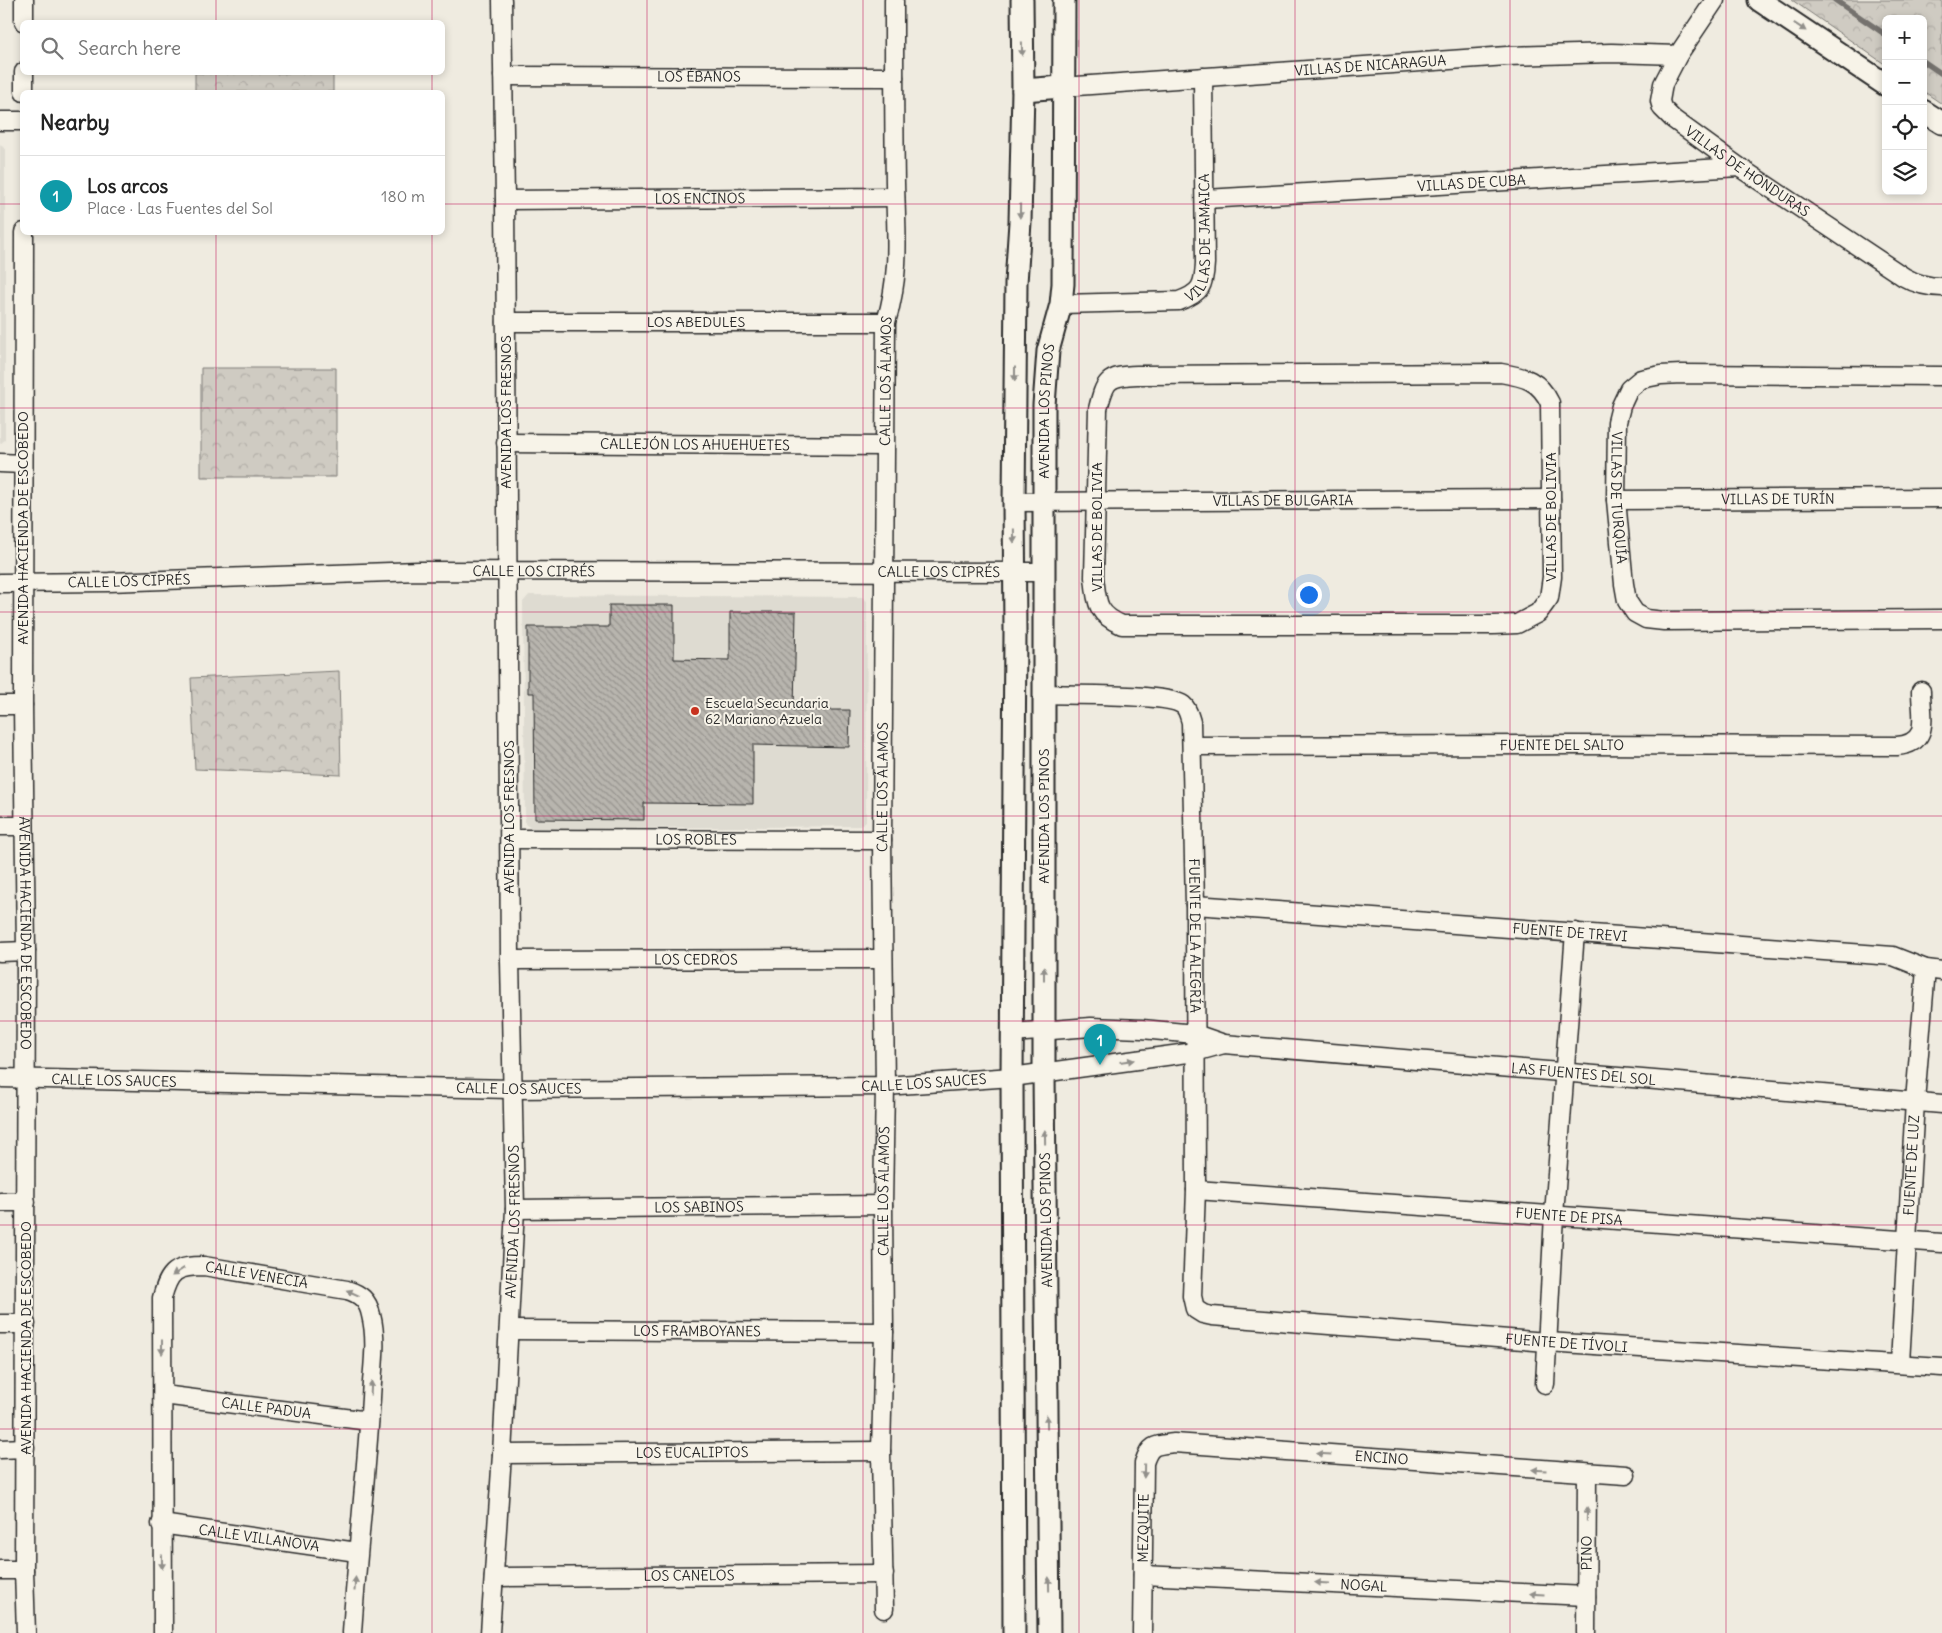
<!DOCTYPE html>
<meta charset="utf-8">
<style>
body{margin:0;font-family:Delius,sans-serif;background:#f6f6f6;color:#222}
.controls{position:absolute;right:15px;top:15px;display:grid;overflow:hidden;border-radius:8px;box-shadow:0 2px 8px #0003}
.controls button{width:45px;height:45px;display:grid;place-items:center;padding:0;border:0;border-bottom:1px solid #e0e0e0;background:#fff;color:#222;font:25px sans-serif}
.you{position:absolute;left:1308px;top:594px;width:18px;height:18px;margin:-12px;border:4px solid #fff;border-radius:50%;background:#1a73e8;box-shadow:0 0 0 8px #1a73e833}
.badge{display:grid;place-items:center;width:32px;height:32px;border-radius:50%;background:#111827;color:#fff;font-size:16px;font-weight:700}
.pin{position:absolute;translate:-50% -41px;filter:drop-shadow(0 1px 2px #0008)}
.pin::after{content:'';position:absolute;top:26px;width:18px;height:15px;background:inherit;clip-path:polygon(0 0,100% 0,50% 100%)}
.list{margin:0;padding:0;list-style:none}
h2{display:flex;justify-content:space-between;align-items:center;height:65px;margin:0;padding:0 20px;font-size:21px}
h2 small{font-size:16px;font-weight:400;color:#767676}
.list li{display:grid;grid-template-columns:32px 1fr auto;gap:15px;align-items:center;box-sizing:border-box;height:80px;padding:0 20px;border-top:1px solid #e0e0e0}
.list b{display:block;font-size:19px;white-space:nowrap}
.list p{margin:0;font-size:16px;white-space:nowrap;color:#767676}
.list em{font-size:16px;font-style:normal;color:#767676}
.icon{flex:none;width:28px;height:28px;fill:none;stroke:currentColor;stroke-width:2;stroke-linecap:round;stroke-linejoin:round}
.map{position:relative;flex:none;width:1942px;height:1633px;overflow:hidden}
.search{position:absolute;background:#fff;box-shadow:0 2px 8px #0003;left:20px;top:20px;width:425px;height:55px;display:flex;align-items:center;gap:12px;box-sizing:border-box;padding:0 18px;border-radius:8px;color:#767676;font-size:19px}
.panel{position:absolute;background:#fff;box-shadow:0 2px 8px #0003;left:20px;top:90px;width:425px;height:145px;border-radius:8px}
.map>svg:first-child{display:block}
</style>
<div class="map">
<svg width="1942" height="1633" viewBox="0 0 1942 1633">
<defs>
<pattern id="forest-crowns" width="20" height="18" patternUnits="userSpaceOnUse" patternTransform="scale(1.25)"><rect width="20" height="18" fill="#cfcbc2"/><path d="M2 6a3 3 0 1 1 6 0M12 15a3 3 0 1 1 6 0" fill="none" stroke="#b2aea7"/></pattern>
<pattern id="building-back-hatch" width="6" height="6" patternUnits="userSpaceOnUse" patternTransform="scale(1.25)"><rect width="6" height="6" fill="#b8b5ae"/><path d="M-1 5l2 2M0 0l6 6M5-1l2 2" fill="none" stroke="#96938e"/></pattern>
</defs>
<rect width="100%" height="100%" fill="#efebe0"/>
<filter id="ink" filterUnits="userSpaceOnUse"><feTurbulence type="fractalNoise" baseFrequency=".02" numOctaves="2"/><feDisplacementMap in="SourceGraphic" scale="10" xChannelSelector="R" yChannelSelector="G"/><feConvolveMatrix kernelMatrix="1 2 1 2 8 2 1 2 1" color-interpolation-filters="sRGB"/></filter>
<g filter="url(#ink)">
<path fill="#dedbd1" d="M0 144 5 149V440L0 444Z
M529 595 862 597 867 601 866 821 860 826 532 829 525 824 523 602Z"/>
<path fill="url(#forest-crowns)" stroke="#7d7b76" d="M1792 0H1942V104L1923 91V19H1886V65Z
M195 73H333V92H195Z
M201 368H336V477H201Z
M339 671 341 775 195 769 191 678Z"/>
<g fill="none" stroke-linecap="round" stroke-linejoin="round">
<path stroke="#74726e" stroke-width="5.5" d="M1835 0 1886 35
M1923 61 1942 74"/>
</g>
<path fill="url(#building-back-hatch)" stroke="#2b2b2b" d="M609 605H674V659L730 660V612H796L794 710H850L849 747 753 745V804L644 803V820L535 819 534 693H528V627H609Z"/>
<g fill="none" stroke-linecap="round" stroke-linejoin="round">
<g stroke="#2b2b2b" stroke-width="21">
<g id="minor">
<path id="s1" d="M1715 0 1678 55 1663 84 1660 101 1662 108 1673 119 1739 167 1904 277C1916 284 1927 287 1942 287"/>
<path d="M24 22V0"/>
<path id="s2" d="M503 76 894 77"/>
<path id="s3" d="M1062 87 1507 56 1611 53 1678 55"/>
<path d="M24 92V72"/>
<path d="M0 121H22"/>
<path id="s4" d="M1206 199 1739 167"/>
<path id="s5" d="M505 200 895 197"/>
<path id="s6" d="M24 232 23 705 26 951 24 1570 26 1633"/>
<path id="s7" d="M1061 304 1179 301C1201 293 1204 286 1205 263L1203 77"/>
<path id="s8" d="M506 322H886"/>
<path d="M1501 373C1525 377 1539 380 1550 403L1552 577 1549 598 1538 613 1517 624 1493 625H1122C1096 614 1097 602 1094 577L1098 409C1105 381 1107 376 1137 375Z"/>
<path id="s9" d="M1942 376 1681 374 1661 375 1641 379 1629 389 1621 406 1617 422 1616 500 1624 584 1627 601 1635 613 1646 619 1664 621 1942 619"/>
<path id="s10" d="M506 443 885 446"/>
<path d="M0 463 23 464"/>
<path id="s11" d="M1616 500 1942 498"/>
<path id="s12" d="M1014 502 1551 499"/>
<path id="s13" d="M0 583 109 582 419 571 1043 572"/>
<path id="s14" d="M1043 694C1068 695 1168 693 1183 705 1188 709 1189 716 1191 722L1195 905 1196 1190 1192 1296 1195 1309 1203 1314 1212 1316 1547 1342 1942 1367"/>
<path d="M0 705H23"/>
<path id="s15" d="M1192 746 1571 745 1897 746C1931 743 1921 717 1921 691"/>
<path d="M0 826H24"/>
<path id="s16" d="M510 839 882 840"/>
<path id="s17" d="M1195 905 1893 956 1926 969 1942 971"/>
<path d="M0 952 26 951"/>
<path id="s18" d="M510 960 883 959"/>
<path id="s19" d="M1012 1033 1091 1027 1142 1029 1195 1034 1224 1044 1942 1104"/>
<path id="s20" d="M0 1078 511 1089 885 1086 1012 1077 1195 1052 1224 1044"/>
<path id="s21" d="M1196 1190 1942 1243"/>
<path d="M0 1202H26"/>
<path id="s22" d="M515 1209 883 1205"/>
<path d="M0 1324H26"/>
<path id="s23" d="M509 1330 884 1332"/>
<path id="s24" d="M1900 1363 1915 1101 1926 969"/>
<path d="M1545 1384 1554 1215 1575 932"/>
<path id="s25" d="M163 1395 369 1421"/>
<path d="M0 1449 25 1448"/>
<path id="s26" d="M502 1454 881 1451"/>
<path id="s27" d="M161 1524 357 1552"/>
<path d="M0 1570H24"/>
<path id="s28" d="M1143 1575 1586 1596"/>
<path id="s29" d="M494 1577 884 1574"/>
<path id="s30" d="M884 1609 881 1451 884 1332 883 1205 885 1086 882 840 886 322C901 273 896 233 895 183 894 122 894 61 894 0"/>
<path id="s31" d="M163 1633 162 1298C169 1271 176 1266 204 1266L347 1290C360 1294 368 1300 371 1315 378 1342 372 1371 371 1398 366 1477 357 1555 352 1633"/>
<path id="s32" d="M490 1633 502 1454 515 1209 510 960 505 200 502 0"/>
<path id="s33" d="M1142 1633 1144 1463C1150 1444 1156 1445 1174 1443L1626 1475"/>
<path id="s34" d="M1586 1633 1587 1473"/>
</g>
</g>
<g stroke="#2b2b2b" stroke-width="25">
<g id="tertiary">
<path d="M1759 0 1886 85"/>
<path d="M1023 90 1062 87"/>
<path d="M1923 111 1942 123"/>
<path d="M1014 1633 1012 1077 1015 631 1014 502 1016 283 1020 222 1023 90 1022 0"/>
<path id="s35" d="M1049 1633 1044 1073V405L1048 351 1061 304 1063 284 1064 0"/>
</g>
</g>
<use href="#minor" stroke="#f7f3e8" stroke-width="18"/>
<use href="#tertiary" stroke="#f7f3e8" stroke-width="21"/>
</g>
<defs><path id="oneway-solid" d="M-6-.8H1V-3.2L6.5 0L1 3.2V.8H-6Z" transform="scale(1.25)"/></defs>
<g fill="#918f8a">
<use href="#oneway-solid" transform="translate(1800 27) rotate(34)"/>
<use href="#oneway-solid" transform="translate(1022 49) rotate(89)"/>
<use href="#oneway-solid" transform="translate(1020 211) rotate(91)"/>
<use href="#oneway-solid" transform="translate(1015 374) rotate(90)"/>
<use href="#oneway-solid" transform="translate(1014 536) rotate(89)"/>
<use href="#oneway-solid" transform="translate(1044 974) rotate(-90)"/>
<use href="#oneway-solid" transform="translate(1127 1061) rotate(-8)"/>
<use href="#oneway-solid" transform="translate(1045 1137) rotate(-91)"/>
<use href="#oneway-solid" transform="translate(178 1272) rotate(147)"/>
<use href="#oneway-solid" transform="translate(353 1293) rotate(-156)"/>
<use href="#oneway-solid" transform="translate(162 1347) rotate(90)"/>
<use href="#oneway-solid" transform="translate(371 1388) rotate(-87)"/>
<use href="#oneway-solid" transform="translate(1047 1422) rotate(-91)"/>
<use href="#oneway-solid" transform="translate(1324 1454) rotate(-176)"/>
<use href="#oneway-solid" transform="translate(1539 1470) rotate(-176)"/>
<use href="#oneway-solid" transform="translate(1144 1471) rotate(91)"/>
<use href="#oneway-solid" transform="translate(1587 1514) rotate(-89)"/>
<use href="#oneway-solid" transform="translate(162 1562) rotate(89)"/>
<use href="#oneway-solid" transform="translate(1322 1583) rotate(-177)"/>
<use href="#oneway-solid" transform="translate(355 1584) rotate(-86)"/>
<use href="#oneway-solid" transform="translate(1049 1584) rotate(-91)"/>
<use href="#oneway-solid" transform="translate(1537 1594) rotate(-177)"/>
</g>
</g>
<path fill="none" stroke="#c2185b" stroke-width="1" stroke-opacity="0.55" d="M216 0V22M432 0V22M647 0V1633M863 0V1633M1079 0V1633M1295 0V1633M1510 0V1633M1726 0V1633M216 72V92M432 72V92M0 204H22M442 204H1942M216 232V1633M432 232V1633M0 408H1942M0 612H1942M0 816H1942M0 1021H1942M0 1225H1942M0 1429H1942"/>
<circle fill="#c8321e" stroke="#f7f3e8" stroke-width="2" cx="695" cy="711" r="5"/>
<g text-anchor="middle" dominant-baseline="central" stroke-width="4" stroke-linejoin="round" paint-order="stroke">
<g font-size="14" fill="#2b2b2b" stroke="#f7f3e8">
<text stroke="none"><textPath href="#s3" startOffset="309">VILLAS DE NICARAGUA</textPath></text>
<text stroke="none"><textPath href="#s2" startOffset="196">LOS ÉBANOS</textPath></text>
<text stroke="none"><textPath href="#s1" startOffset="230">VILLAS DE HONDURAS</textPath></text>
<text stroke="none"><textPath href="#s4" startOffset="266">VILLAS DE CUBA</textPath></text>
<text stroke="none"><textPath href="#s5" startOffset="195">LOS ENCINOS</textPath></text>
<text stroke="none"><textPath href="#s7" startOffset="192">VILLAS DE JAMAICA</textPath></text>
<text stroke="none"><textPath href="#s8" startOffset="190">LOS ABEDULES</textPath></text>
<text stroke="none"><textPath href="#s30" startOffset="1228">CALLE LOS ÁLAMOS</textPath></text>
<text stroke="none"><textPath href="#s35" startOffset="1222">AVENIDA LOS PINOS</textPath></text>
<text transform="translate(506 412) rotate(-90)">AVENIDA LOS FRESNOS</text>
<text stroke="none"><textPath href="#s10" startOffset="189">CALLEJÓN LOS AHUEHUETES</textPath></text>
<text stroke="none"><textPath href="#s9" startOffset="428">VILLAS DE TURQUÍA</textPath></text>
<text stroke="none"><textPath href="#s11" startOffset="162">VILLAS DE TURÍN</textPath></text>
<text stroke="none"><textPath href="#s12" startOffset="269">VILLAS DE BULGARIA</textPath></text>
<text transform="translate(1551 517) rotate(-90)">VILLAS DE BOLIVIA</text>
<text transform="translate(1097 527) rotate(-90)">VILLAS DE BOLIVIA</text>
<text transform="translate(23 528) rotate(-90)">AVENIDA HACIENDA DE ESCOBEDO</text>
<text stroke="none"><textPath href="#s13" startOffset="534">CALLE LOS CIPRÉS</textPath></text>
<text stroke="none"><textPath href="#s13" startOffset="939">CALLE LOS CIPRÉS</textPath></text>
<text stroke="none"><textPath href="#s13" startOffset="129">CALLE LOS CIPRÉS</textPath></text>
<text stroke="none"><textPath href="#s15" startOffset="370">FUENTE DEL SALTO</textPath></text>
<text stroke="none"><textPath href="#s30" startOffset="822">CALLE LOS ÁLAMOS</textPath></text>
<text transform="translate(1044 816) rotate(-90)">AVENIDA LOS PINOS</text>
<text transform="translate(509 817) rotate(-90)">AVENIDA LOS FRESNOS</text>
<text stroke="none"><textPath href="#s16" startOffset="186">LOS ROBLES</textPath></text>
<text stroke="none"><textPath href="#s17" startOffset="376">FUENTE DE TREVI</textPath></text>
<text stroke="none"><textPath href="#s6" startOffset="701">AVENIDA HACIENDA DE ESCOBEDO</textPath></text>
<text stroke="none"><textPath href="#s14" startOffset="374">FUENTE DE LA ALEGRÍA</textPath></text>
<text stroke="none"><textPath href="#s18" startOffset="186">LOS CEDROS</textPath></text>
<text stroke="none"><textPath href="#s19" startOffset="575">LAS FUENTES DEL SOL</textPath></text>
<text stroke="none"><textPath href="#s20" startOffset="114">CALLE LOS SAUCES</textPath></text>
<text stroke="none"><textPath href="#s20" startOffset="924">CALLE LOS SAUCES</textPath></text>
<text stroke="none"><textPath href="#s20" startOffset="519">CALLE LOS SAUCES</textPath></text>
<text stroke="none"><textPath href="#s24" startOffset="198">FUENTE DE LUZ</textPath></text>
<text stroke="none"><textPath href="#s30" startOffset="418">CALLE LOS ÁLAMOS</textPath></text>
<text stroke="none"><textPath href="#s22" startOffset="184">LOS SABINOS</textPath></text>
<text stroke="none"><textPath href="#s21" startOffset="374">FUENTE DE PISA</textPath></text>
<text transform="translate(1046 1220) rotate(-91)">AVENIDA LOS PINOS</text>
<text stroke="none"><textPath href="#s32" startOffset="412">AVENIDA LOS FRESNOS</textPath></text>
<text stroke="none"><textPath href="#s31" startOffset="448">CALLE VENECIA</textPath></text>
<text stroke="none"><textPath href="#s23" startOffset="188">LOS FRAMBOYANES</textPath></text>
<text transform="translate(26 1338) rotate(-90)">AVENIDA HACIENDA DE ESCOBEDO</text>
<text stroke="none"><textPath href="#s14" startOffset="1122">FUENTE DE TÍVOLI</textPath></text>
<text stroke="none"><textPath href="#s25" startOffset="104">CALLE PADUA</textPath></text>
<text stroke="none"><textPath href="#s26" startOffset="190">LOS EUCALIPTOS</textPath></text>
<text stroke="none"><textPath href="#s33" startOffset="418">ENCINO</textPath></text>
<text stroke="none"><textPath href="#s33" startOffset="105">MEZQUITE</textPath></text>
<text stroke="none"><textPath href="#s27" startOffset="99">CALLE VILLANOVA</textPath></text>
<text stroke="none"><textPath href="#s34" startOffset="80">PINO</textPath></text>
<text stroke="none"><textPath href="#s29" startOffset="195">LOS CANELOS</textPath></text>
<text stroke="none"><textPath href="#s28" startOffset="221">NOGAL</textPath></text>
</g>
<g font-size="14" fill="#2b2b2b" stroke="#f7f3e8" text-anchor="start">
<text x="705" y="703">Escuela Secundaria<tspan x="705" dy="16">62 Mariano Azuela</tspan></text>
</g>
</g>
</svg>
<div class="controls">
<button>+</button>
<button>−</button>
<button><svg class="icon" aria-label="locate" viewBox="0 0 24 24"><circle cx="12" cy="12" r="6"/><path d="M12 2v4M12 18v4M2 12h4M18 12h4"/></svg></button>
<button><svg class="icon" aria-label="layers" viewBox="0 0 24 24"><path d="M12 4l9 5-9 5-9-5zM3 14l9 5 9-5"/></svg></button>
</div>
<div class="you"></div>
<div class="pin badge" style="left:1100px;top:1065px;background:#0f9aa8">1</div>
<div class="search"><svg class="icon" aria-label="search" viewBox="0 0 24 24"><circle cx="10" cy="10" r="6"/><path d="M15 15l6 6"/></svg>Search here</div>
<section class="panel">
<h2>Nearby<small></small></h2>
<ul class="list">
<li><span class="badge" style="background:#0f9aa8">1</span><div><b>Los arcos</b><p>Place · Las Fuentes del Sol</p></div><em>180 m</em></li>
</ul>
</section>
</div>
